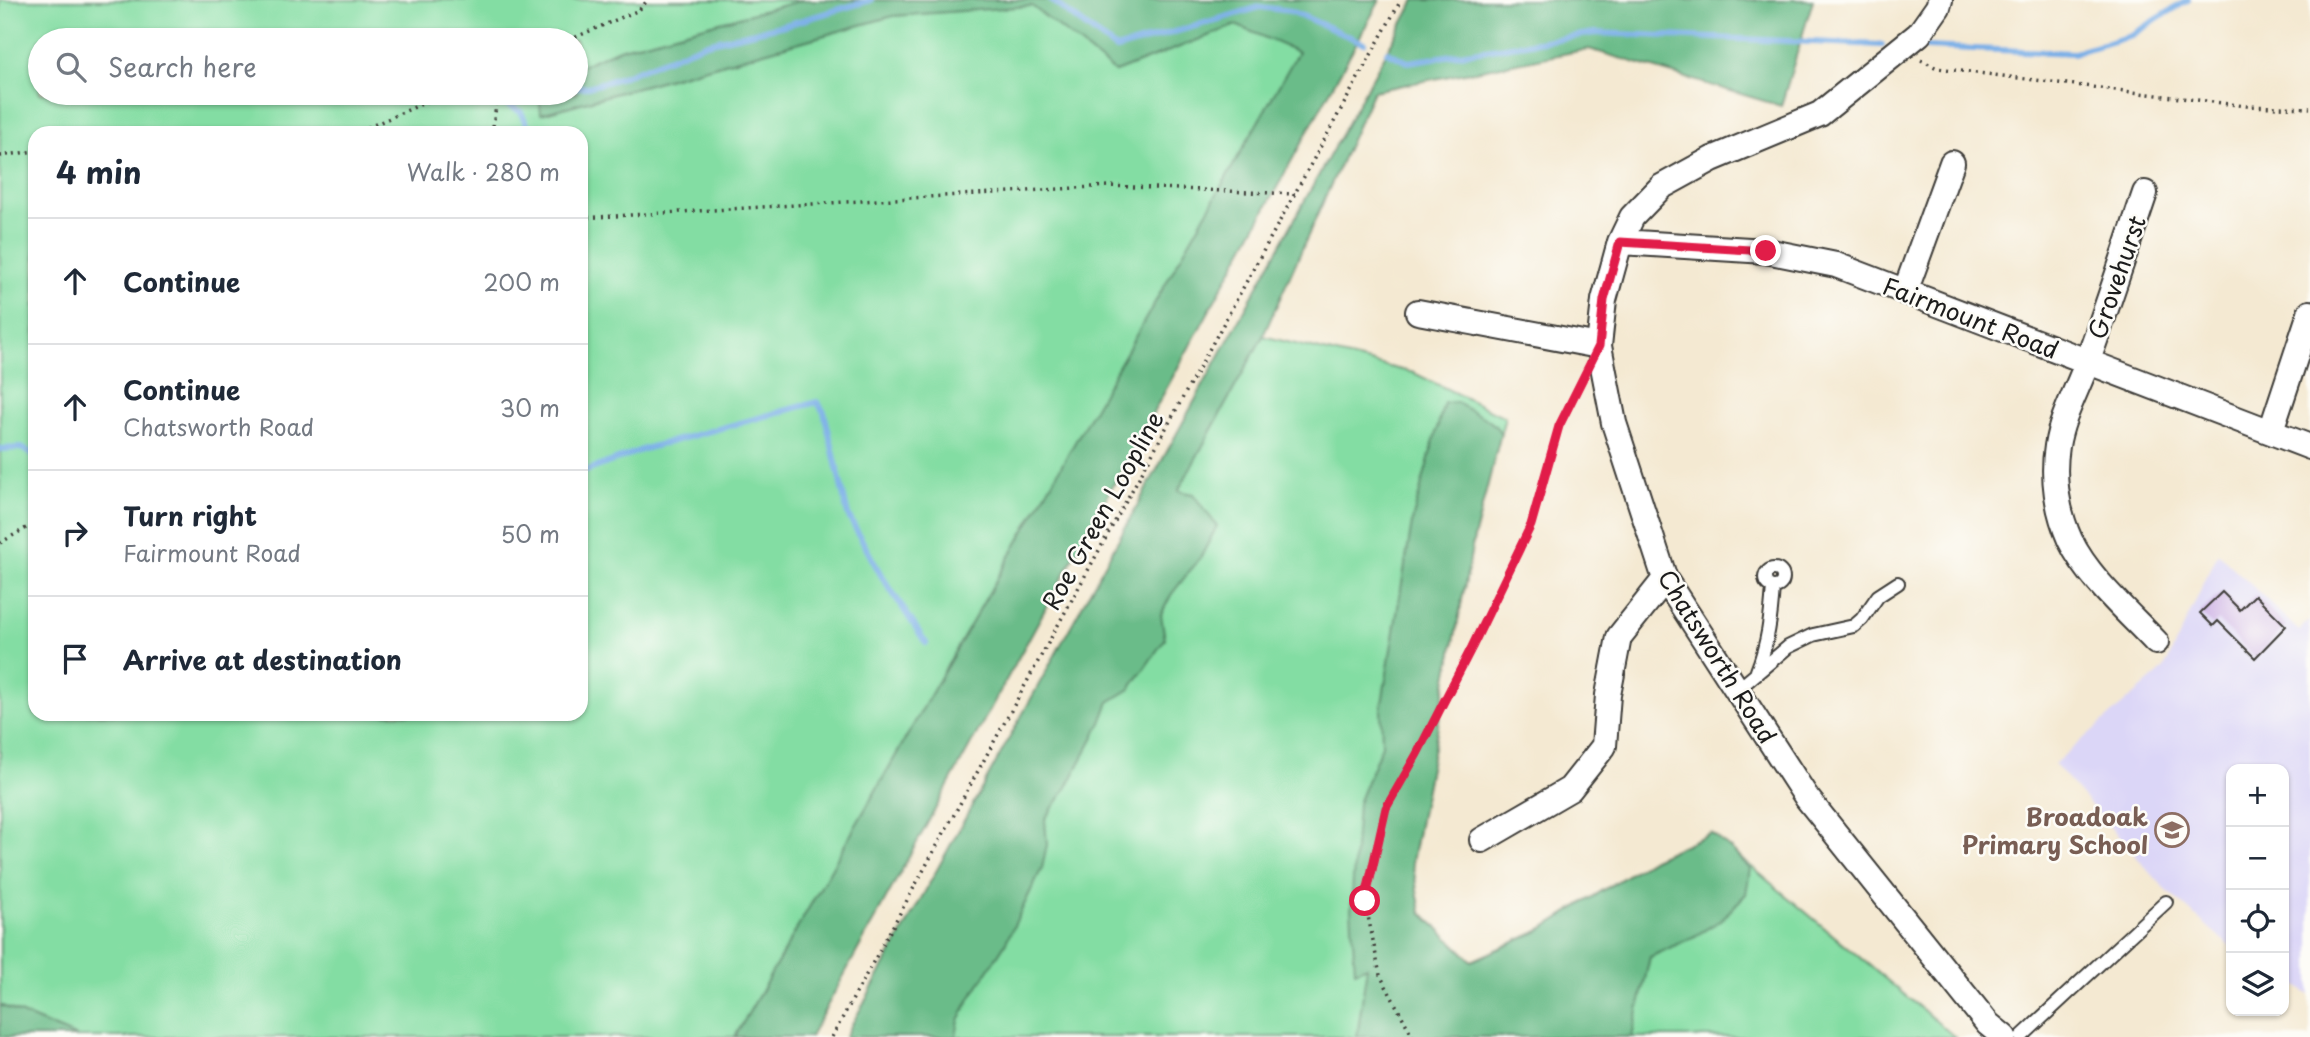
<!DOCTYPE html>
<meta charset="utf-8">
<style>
body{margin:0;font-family:"Playpen Sans",sans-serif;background:#f6f6f7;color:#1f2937}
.controls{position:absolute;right:21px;bottom:21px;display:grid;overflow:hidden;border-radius:14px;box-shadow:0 2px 5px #0004}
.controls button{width:63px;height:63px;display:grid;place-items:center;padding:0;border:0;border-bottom:2px solid #e0e1e3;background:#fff;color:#1f2937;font:35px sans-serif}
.stop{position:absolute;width:21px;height:21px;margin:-16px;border:5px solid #e11d48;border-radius:50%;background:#fff}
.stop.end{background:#e11d48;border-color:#fff;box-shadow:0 2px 7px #0008}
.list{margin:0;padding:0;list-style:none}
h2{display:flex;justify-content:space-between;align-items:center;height:91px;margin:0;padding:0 28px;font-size:30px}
h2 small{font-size:23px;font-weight:400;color:#747a83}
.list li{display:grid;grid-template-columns:46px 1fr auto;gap:21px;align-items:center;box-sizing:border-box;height:126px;padding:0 28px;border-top:2px solid #e0e1e3}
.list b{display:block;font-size:26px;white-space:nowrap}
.list p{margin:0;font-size:23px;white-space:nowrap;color:#747a83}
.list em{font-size:23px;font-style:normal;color:#747a83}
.icon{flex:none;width:38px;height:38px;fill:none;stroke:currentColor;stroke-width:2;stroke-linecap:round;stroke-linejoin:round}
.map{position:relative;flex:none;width:2310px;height:1037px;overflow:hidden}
.search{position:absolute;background:#fff;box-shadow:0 2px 5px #0004;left:28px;top:28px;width:560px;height:77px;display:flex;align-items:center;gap:18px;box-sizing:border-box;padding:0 24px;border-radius:38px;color:#747a83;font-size:26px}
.panel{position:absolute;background:#fff;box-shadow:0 2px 5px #0004;left:28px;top:126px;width:560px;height:595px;border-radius:21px}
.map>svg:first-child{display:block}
</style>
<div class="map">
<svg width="2310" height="1037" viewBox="0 0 2310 1037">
<rect width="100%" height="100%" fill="#fdfcf7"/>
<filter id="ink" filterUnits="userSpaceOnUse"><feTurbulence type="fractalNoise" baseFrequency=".0143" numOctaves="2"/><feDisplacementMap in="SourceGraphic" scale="14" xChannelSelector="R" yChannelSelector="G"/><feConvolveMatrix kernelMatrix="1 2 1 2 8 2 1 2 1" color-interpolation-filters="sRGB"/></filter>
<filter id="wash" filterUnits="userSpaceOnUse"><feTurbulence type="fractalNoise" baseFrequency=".00686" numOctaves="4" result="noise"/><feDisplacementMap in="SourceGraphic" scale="28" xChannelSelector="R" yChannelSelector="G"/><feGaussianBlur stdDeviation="1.57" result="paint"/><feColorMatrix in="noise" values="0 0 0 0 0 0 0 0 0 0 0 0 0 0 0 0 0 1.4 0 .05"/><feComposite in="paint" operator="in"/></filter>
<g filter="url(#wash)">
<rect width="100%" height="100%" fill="#f4e9d2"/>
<path fill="#dbd6f7" d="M2218 553 2299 631 2310 620V995L2292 983 2284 992V769H2231V947L2167 891 2054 764 2164 669Z"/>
<path fill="#83dda3" stroke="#507c60" stroke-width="2" fill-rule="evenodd" d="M0 0H803L619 49 576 68V40H40V93H539L542 114 893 16 1032 5 1115 72 1236 25 1299 52 735 1037H77L0 1005ZM35 133H581V714H223L200 716 198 714H35Z
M1263 336 1414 373 1505 417 1473 542 1412 860 1420 911 1472 961 1537 932 1653 859 1711 833 1955 1037H877Z"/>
<path fill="#6abc89" stroke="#436c52" stroke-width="2" d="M803 0H1380L810 1037H735L1298 52 1236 25 1115 72 1032 6 893 16 541 114 539 93H576V68L619 49Z
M1415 0H1813L1781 106 1589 49 1373 91 1263 336 1178 491 1193 494 1217 526 1202 555 1171 595 1161 615 1165 639 1130 689 1109 702 1100 725 1066 789 1045 819 1047 845 1042 868 1005 944 971 997 959 1020 956 1037H845Z
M1457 402C1474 416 1488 414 1501 433L1473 542 1412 862 1421 912 1472 961 1537 932 1653 859 1711 833 1731 849 1750 869 1746 894 1721 920 1695 936 1650 957 1632 1037H1357L1367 966 1355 971 1351 910 1358 803 1382 745 1381 709 1413 517 1444 403Z
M0 1005 77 1037H0Z"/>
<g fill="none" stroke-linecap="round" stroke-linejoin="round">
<path stroke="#79afe7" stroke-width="6" d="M1051 0 1116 49 1260 7 1291 11 1364 43
M1926 47 2074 53 2130 36 2188 0
M1387 52 1408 62 1595 33 1882 45
M576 87H588L619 78 707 43 789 24 871 0
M513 93 509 96 506 104 521 112 531 133
M0 449 21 448 35 455
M581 473 644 449 817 402 824 412 848 515 881 575 926 643"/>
</g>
<g id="blocks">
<path fill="#c6a7e3" d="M2222 592 2240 610 2255 595 2286 626 2255 658 2218 621 2213 626 2200 613Z"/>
</g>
</g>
<g filter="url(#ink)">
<use href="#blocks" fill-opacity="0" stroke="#3c3b37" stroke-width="2"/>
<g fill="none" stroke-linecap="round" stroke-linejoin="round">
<g stroke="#3c3b37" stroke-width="16">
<path id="lane" d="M1765 578a9 9 0 1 1 18 0a9 9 0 1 1-18 0Z
M1757 671C1768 643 1771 617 1773 587
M1737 690 1788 647 1813 635 1854 626 1862 619 1878 596 1898 583
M2021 1037 2166 902"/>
</g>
<g stroke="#3c3b37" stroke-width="28">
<path id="street" d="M1940 0 1938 7 1919 34 1820 114 1712 159 1661 187 1632 217 1620 242 1604 300 1599 346 1614 423 1665 579 1807 798 1988 1024 2004 1037
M2145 193C2126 249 2108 305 2088 360 2078 389 2062 415 2057 446 2052 477 2057 511 2070 540 2088 578 2128 612 2156 642
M1620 242 1766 251 1836 265 2310 447
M1905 292 1952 163
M1418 312 1599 346
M2271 431 2310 313
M1482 840 1570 789 1604 746 1608 695 1619 637 1665 579"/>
</g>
<path stroke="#3c3b37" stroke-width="3.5" stroke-dasharray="2 5" stroke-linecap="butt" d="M569 40 639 10 648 0
M1921 60 1937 68 2246 106 2310 108
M355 133 447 93
M492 133 498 93
M0 156 35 151
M581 218 1109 186 1295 194
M0 543 35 523
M832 1037 1401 0
M1413 1037 1380 975 1365 901 1386 808 1417 754 1472 647 1531 525 1559 426 1582 379"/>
<use href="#lane" stroke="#fff" stroke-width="12"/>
<use href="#street" stroke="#fff" stroke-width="24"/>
</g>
</g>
<g fill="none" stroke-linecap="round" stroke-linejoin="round" filter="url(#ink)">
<path stroke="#e11d48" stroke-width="9" d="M1365 901 1386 808 1417 754 1472 647 1531 525 1559 426 1599 346 1604 300 1620 242 1766 251"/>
</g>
<defs>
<g id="school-ring" transform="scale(1.75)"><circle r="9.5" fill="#fdfcf7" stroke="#8d6e63" stroke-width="1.5"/><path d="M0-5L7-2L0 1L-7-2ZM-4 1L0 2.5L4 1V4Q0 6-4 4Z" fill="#8d6e63"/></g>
</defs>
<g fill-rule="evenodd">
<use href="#school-ring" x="2172" y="830"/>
</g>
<g text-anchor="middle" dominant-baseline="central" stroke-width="5" stroke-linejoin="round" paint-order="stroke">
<g font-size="24" fill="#1c1c1c" stroke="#fdfcf7">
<text transform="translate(2116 277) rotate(-71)">Grovehurst</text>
<text transform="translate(1971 317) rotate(21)">Fairmount Road</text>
<text transform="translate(1102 510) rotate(-61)">Roe Green Loopline</text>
<text transform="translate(1718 656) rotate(58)">Chatsworth Road</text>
</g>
<g font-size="24" font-weight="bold" fill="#785e54" stroke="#fdfcf7" text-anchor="end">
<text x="2148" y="816">Broadoak<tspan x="2148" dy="28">Primary School</tspan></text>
</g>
</g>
</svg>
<div class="controls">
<button>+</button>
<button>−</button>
<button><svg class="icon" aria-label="locate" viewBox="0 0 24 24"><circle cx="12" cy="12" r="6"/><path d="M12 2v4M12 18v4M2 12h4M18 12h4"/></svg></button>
<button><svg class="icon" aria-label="layers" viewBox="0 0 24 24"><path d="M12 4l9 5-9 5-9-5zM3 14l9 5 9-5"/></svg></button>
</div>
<div class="stop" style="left:1365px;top:901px"></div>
<div class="stop end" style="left:1766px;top:251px"></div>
<div class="search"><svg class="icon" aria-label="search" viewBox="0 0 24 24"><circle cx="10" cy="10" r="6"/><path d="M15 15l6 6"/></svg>Search here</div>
<section class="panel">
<h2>4 min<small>Walk · 280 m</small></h2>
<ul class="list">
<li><svg class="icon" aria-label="ahead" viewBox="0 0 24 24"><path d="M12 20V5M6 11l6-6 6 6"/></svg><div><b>Continue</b></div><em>200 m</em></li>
<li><svg class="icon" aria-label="ahead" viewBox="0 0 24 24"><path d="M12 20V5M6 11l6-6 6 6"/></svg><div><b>Continue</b><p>Chatsworth Road</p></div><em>30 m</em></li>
<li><svg class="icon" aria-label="right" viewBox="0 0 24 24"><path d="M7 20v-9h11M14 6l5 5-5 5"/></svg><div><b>Turn right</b><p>Fairmount Road</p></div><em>50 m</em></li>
<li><svg class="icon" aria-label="arrive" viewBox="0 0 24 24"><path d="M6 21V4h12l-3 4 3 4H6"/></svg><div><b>Arrive at destination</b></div></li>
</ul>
</section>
</div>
